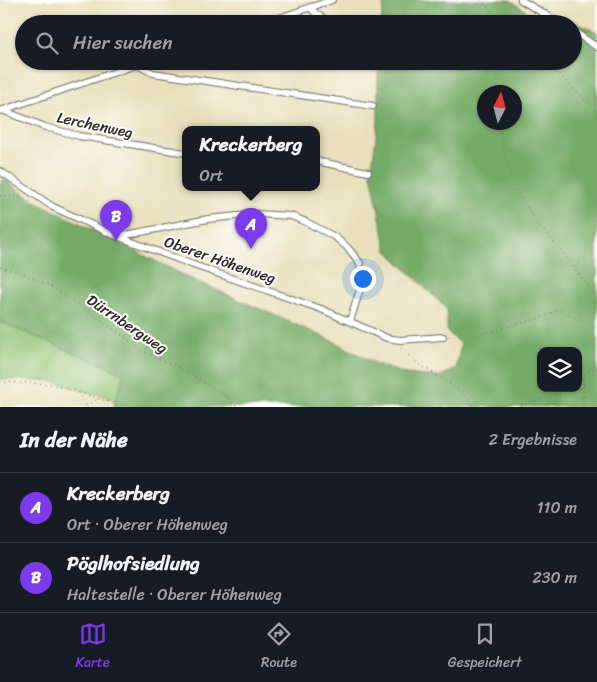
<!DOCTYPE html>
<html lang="de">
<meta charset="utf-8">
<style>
body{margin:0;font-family:Sriracha,sans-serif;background:#20242c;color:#f1f3f6}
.controls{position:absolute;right:15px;bottom:15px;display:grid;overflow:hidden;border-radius:10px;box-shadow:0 1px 4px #0004}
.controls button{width:45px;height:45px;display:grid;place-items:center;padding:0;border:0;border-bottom:1px solid #363941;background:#171b24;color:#f1f3f6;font:25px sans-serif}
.compass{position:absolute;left:477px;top:85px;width:45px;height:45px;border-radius:50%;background:#171b24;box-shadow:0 1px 4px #0004;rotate:6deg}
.you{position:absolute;left:362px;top:278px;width:18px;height:18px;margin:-12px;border:4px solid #fff;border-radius:50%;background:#1a73e8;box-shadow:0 0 0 8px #1a73e833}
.badge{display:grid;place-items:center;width:32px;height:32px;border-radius:50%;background:#7c3aed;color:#fff;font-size:16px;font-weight:700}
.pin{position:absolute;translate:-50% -41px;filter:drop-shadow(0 1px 2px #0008)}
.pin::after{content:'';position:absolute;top:26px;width:18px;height:15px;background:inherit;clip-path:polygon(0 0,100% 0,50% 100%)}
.popup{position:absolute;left:182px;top:126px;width:138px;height:65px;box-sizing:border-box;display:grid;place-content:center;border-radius:10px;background:#171b24;filter:drop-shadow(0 1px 4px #0005);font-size:16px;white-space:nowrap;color:#9ea1a6}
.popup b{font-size:19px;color:#f1f3f6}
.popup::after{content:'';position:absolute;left:50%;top:100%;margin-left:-10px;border:10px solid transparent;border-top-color:#171b24}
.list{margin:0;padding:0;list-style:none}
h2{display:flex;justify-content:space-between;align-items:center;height:65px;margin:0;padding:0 20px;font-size:21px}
h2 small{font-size:16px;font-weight:400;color:#9ea1a6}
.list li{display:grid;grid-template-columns:32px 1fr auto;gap:15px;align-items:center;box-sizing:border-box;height:70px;padding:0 20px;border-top:1px solid #363941}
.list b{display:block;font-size:19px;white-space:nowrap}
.list p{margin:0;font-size:16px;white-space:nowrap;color:#9ea1a6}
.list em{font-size:16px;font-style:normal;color:#9ea1a6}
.icon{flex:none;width:28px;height:28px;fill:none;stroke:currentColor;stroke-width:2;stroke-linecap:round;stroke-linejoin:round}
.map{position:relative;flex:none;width:597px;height:407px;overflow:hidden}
.search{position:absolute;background:#171b24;box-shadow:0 1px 4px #0004;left:15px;right:15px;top:15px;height:55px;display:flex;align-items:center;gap:12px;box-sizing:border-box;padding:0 18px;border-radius:28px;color:#9ea1a6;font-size:19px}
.sheet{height:205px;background:#171b24}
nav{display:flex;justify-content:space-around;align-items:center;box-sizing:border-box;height:70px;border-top:1px solid #363941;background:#171b24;font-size:14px;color:#9ea1a6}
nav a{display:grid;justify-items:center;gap:2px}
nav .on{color:#7c3aed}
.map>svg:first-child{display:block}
</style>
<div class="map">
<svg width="597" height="407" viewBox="0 0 597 407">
<rect width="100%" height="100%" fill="#fdfcf7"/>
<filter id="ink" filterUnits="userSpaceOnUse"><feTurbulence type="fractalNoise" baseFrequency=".02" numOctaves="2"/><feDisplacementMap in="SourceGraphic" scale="10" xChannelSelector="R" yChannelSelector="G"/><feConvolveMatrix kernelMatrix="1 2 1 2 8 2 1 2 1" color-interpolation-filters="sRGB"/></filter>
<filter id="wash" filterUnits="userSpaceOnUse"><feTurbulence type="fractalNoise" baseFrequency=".0096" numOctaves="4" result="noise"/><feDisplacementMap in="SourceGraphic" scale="20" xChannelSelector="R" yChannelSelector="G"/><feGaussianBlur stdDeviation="1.12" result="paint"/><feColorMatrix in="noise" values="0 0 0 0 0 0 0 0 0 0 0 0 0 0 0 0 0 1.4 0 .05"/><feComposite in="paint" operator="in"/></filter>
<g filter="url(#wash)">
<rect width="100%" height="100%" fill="#e8e0bc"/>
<path fill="#92c475" stroke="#5e7850" d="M0 322 125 374 116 400 52 381 0 379Z"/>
<path fill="#75aa66" stroke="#506a48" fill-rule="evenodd" d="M384 0H510L529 13 564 17 597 32V407H113L124 374 0 322V184L4 179 33 200 187 277 333 341 377 364 405 374 439 377 456 369 461 344 447 332V309L387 251 371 174 378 122V61H573V24H381ZM484 92H514V122H484ZM541 351H578V388H541Z"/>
</g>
<g filter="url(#ink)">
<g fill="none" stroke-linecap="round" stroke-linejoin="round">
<g stroke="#6d6a5e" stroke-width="8">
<path id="street" d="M521 0 561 24
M310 7C318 18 327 20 339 24
M261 24 332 0
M573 31 597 47
M137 65 153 73 373 106
M2 110 45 127 79 136 186 153
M0 111 148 61
M316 161 368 172
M0 171 53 207 114 235 196 266 321 309 387 338 400 340 443 337
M118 235 131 234 208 219 258 214 291 216 306 222 335 237 348 248 360 263 362 283 350 321"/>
</g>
<path stroke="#6d6a5e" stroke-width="1" stroke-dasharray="1 4" stroke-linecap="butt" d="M480 0 490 8 500 24
M544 61 597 111
M496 92 500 61
M500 122 505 159 515 189 537 223 559 248 597 298
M0 196C13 194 23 198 35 204
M0 267 23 273 54 288 107 324 143 351 189 373 227 397 237 407
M575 267 581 262
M449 336 477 335 540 318 558 310 597 327
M401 348 415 362 445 380 463 394 474 407
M0 382 51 384 109 402 120 407
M579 388 583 385 584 375 597 365
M78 392 85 407
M86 405 98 399
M516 407 578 388
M583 407V386"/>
<use href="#street" stroke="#fff" stroke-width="6"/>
</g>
</g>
<g text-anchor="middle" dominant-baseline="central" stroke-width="4" stroke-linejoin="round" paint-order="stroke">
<g font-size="15" fill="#2b2b2b" stroke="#fdfcf7">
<text transform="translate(95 125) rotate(12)">Lerchenweg</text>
<text transform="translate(220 260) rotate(19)">Oberer Höhenweg</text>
<text transform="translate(127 324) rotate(34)">Dürrnbergweg</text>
</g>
</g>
</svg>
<div class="controls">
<button><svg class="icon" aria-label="layers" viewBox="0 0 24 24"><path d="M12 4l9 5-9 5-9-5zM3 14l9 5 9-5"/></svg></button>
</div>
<svg class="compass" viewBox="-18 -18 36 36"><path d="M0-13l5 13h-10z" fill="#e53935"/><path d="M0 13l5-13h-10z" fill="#9ea1a6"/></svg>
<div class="you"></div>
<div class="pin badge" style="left:251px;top:249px">A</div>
<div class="popup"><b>Kreckerberg</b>Ort</div>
<div class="pin badge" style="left:116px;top:241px">B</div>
<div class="search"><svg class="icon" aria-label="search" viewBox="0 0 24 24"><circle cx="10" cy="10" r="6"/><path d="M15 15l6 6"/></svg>Hier suchen</div>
</div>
<section class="sheet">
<h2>In der Nähe<small>2 Ergebnisse</small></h2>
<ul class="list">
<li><span class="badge">A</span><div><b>Kreckerberg</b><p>Ort · Oberer Höhenweg</p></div><em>110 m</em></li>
<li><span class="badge">B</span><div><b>Pöglhofsiedlung</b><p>Haltestelle · Oberer Höhenweg</p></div><em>230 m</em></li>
</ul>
</section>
<nav>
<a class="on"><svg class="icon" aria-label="map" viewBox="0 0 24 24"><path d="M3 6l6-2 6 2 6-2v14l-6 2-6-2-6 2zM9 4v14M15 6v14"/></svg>Karte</a>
<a><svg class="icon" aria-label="directions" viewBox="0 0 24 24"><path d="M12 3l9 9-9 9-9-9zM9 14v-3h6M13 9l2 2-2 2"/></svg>Route</a>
<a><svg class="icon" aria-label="saved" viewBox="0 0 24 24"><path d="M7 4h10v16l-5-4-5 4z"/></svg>Gespeichert</a>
</nav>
